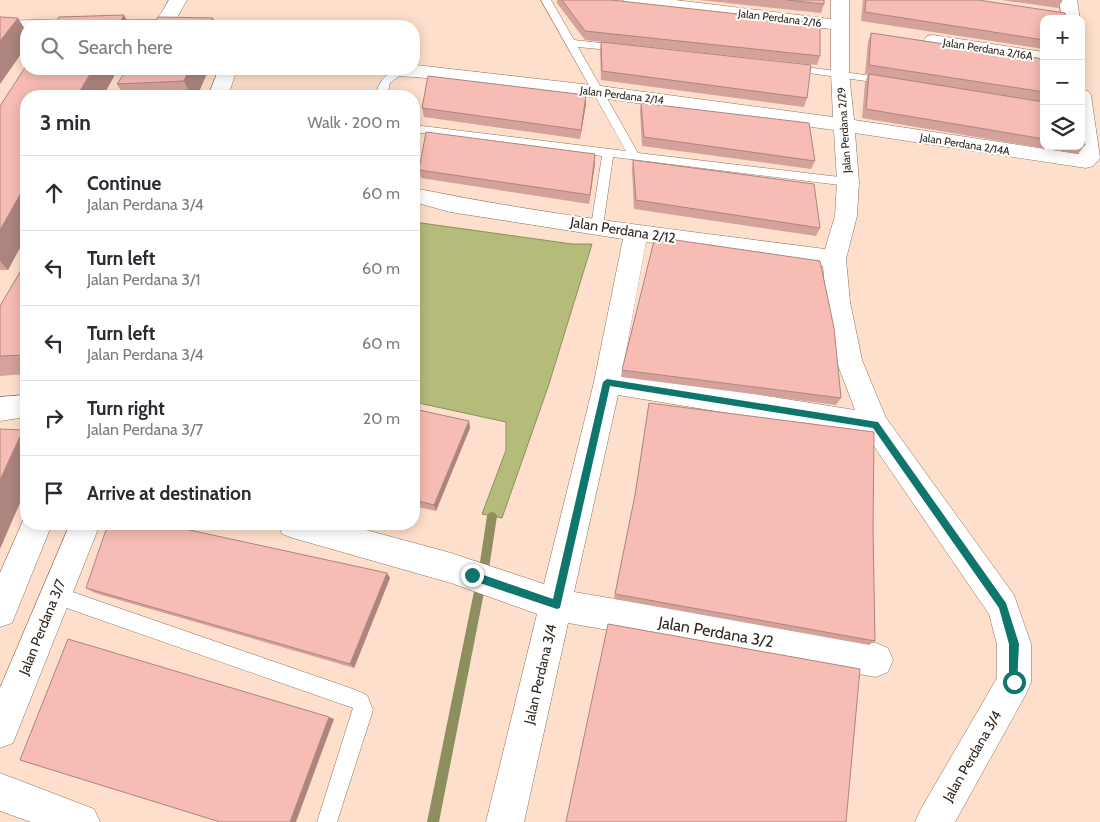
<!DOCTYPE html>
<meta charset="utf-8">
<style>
body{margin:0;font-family:Cabin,sans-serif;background:#f7f7f7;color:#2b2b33}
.controls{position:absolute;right:15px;top:15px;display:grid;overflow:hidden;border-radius:10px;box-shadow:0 2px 12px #0003}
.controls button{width:45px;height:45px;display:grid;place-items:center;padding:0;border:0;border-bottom:1px solid #e1e1e2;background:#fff;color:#2b2b33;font:25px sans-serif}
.stop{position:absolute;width:15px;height:15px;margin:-11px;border:4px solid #0f766e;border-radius:50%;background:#fff}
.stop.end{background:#0f766e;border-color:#fff;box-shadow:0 1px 5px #0008}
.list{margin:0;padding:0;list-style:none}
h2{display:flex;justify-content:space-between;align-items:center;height:65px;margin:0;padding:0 20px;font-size:21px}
h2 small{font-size:16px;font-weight:400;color:#7c7c81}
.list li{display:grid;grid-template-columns:32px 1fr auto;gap:15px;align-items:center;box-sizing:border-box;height:75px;padding:0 20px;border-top:1px solid #e1e1e2}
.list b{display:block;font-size:19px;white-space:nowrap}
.list p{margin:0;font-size:16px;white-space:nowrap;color:#7c7c81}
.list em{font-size:16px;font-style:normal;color:#7c7c81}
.icon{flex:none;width:28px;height:28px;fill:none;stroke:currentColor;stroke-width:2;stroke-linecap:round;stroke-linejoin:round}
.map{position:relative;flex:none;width:1100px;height:822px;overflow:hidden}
.search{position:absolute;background:#fff;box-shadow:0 2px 12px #0003;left:20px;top:20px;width:400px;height:55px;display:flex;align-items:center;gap:12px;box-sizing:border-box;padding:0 18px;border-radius:20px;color:#7c7c81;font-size:19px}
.panel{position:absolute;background:#fff;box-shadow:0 2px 12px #0003;left:20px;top:90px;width:400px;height:440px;border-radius:20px}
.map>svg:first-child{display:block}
</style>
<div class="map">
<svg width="1100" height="822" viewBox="0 0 1100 822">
<rect width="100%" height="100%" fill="#fddfcb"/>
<path fill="#b5bb79" stroke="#8e8f5e" d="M414 222 572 244H592L548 387 502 518 482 514 506 450V422L414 402Z"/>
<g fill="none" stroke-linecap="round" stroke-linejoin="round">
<path fill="#8e8f5e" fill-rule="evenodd" d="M492 512 495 513 497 516 490 562 439 822H427L480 562 487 516 489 513Z"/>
<g stroke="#8c7260" stroke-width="1">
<path id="lane" d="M541 0H551L574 40 619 45 624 48 619 51 578 47 638 153 848 178 854 182 848 186 613 157 603 226 597 230 591 226 602 156 414 132V125L626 151Z
M791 65 887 78 892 81 887 84 787 70 786 68 787 66Z
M399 69 404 72 390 83 387 96H377C376 83 386 73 399 69Z
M55 586 353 689 367 695 373 710 337 822H317L353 708 55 604 49 601 46 595 49 589Z"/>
</g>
<g stroke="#8c7260" stroke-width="1">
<path id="street" d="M169 0H187L175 21 178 22 181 26H26V31H0V21L66 19 157 20Z
M623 0H675L831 19V0H849V73L854 120 1079 154 1078 146H1081V89L1088 91 1091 95 1100 158 1093 166 1086 168 855 133 859 182 857 216 846 259 850 302 862 360 886 418 1014 595 1031 644V682L1026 694 955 822H915L921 809 997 678V644L989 614 867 436 618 395 574 592 876 643 888 648 893 660 888 672 876 677 568 623 524 822H486L537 614 451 583 293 538 282 534 278 524H344L451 553 544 584 594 382 623 239 450 212 414 202V188C549 216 688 231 825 249L835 216 837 182 834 130 600 98 416 77 392 76 390 72 392 69H414V65H416L600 86 833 117 831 73V29L632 5 626 4ZM646 242 823 266 826 302 836 360 855 410 622 373Z
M1059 0H1077L1080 19H1062Z
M933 35 1044 52V64L927 44 924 40 927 36Z
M219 69H237L228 96H208Z
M26 395V417L0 421V397Z
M26 514V524H52L12 623 0 627V573Z
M70 524H100L13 743 0 748V688Z
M0 773 94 809 100 822H31L0 811Z"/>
</g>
<use href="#lane" fill="#fff" fill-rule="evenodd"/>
<use href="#street" fill="#fff" fill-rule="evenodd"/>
</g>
<path fill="#d4a29b" d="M557 0H611L820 56 817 65 585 40 557 3Z
M700 0H824V4L821 13Z
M863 0H978L1044 19V49L861 21Z
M1001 0H1063L1058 8Z
M871 33 1044 59V146H1081V121L1085 145 1078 154 862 118 865 83 868 74H865L868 42Z
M601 42 807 98 804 107 601 80 600 51Z
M26 69H118L8 270H0V106Z
M127 69H209L197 96H124L117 84Z
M586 95V104L580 139 424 117 422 108Z
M641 103 815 161 811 169 642 146 640 111Z
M633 160 820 228 816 236 634 209 632 169Z
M595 163 589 204 421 178 419 170Z
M26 262V374L0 376V306Z
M622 370 841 398 836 405 621 377Z
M649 403 873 530 875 641 869 645 614 599 634 502Z
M414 409 469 421 470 428 436 511 414 506Z
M387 573 390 578 354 668 95 593 86 588Z"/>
<path fill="#ad847e" d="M124 15 130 26H118Z
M18 18 26 31V47L0 84V41Z
M213 18 216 26H209Z
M93 69H118L103 96H77Z
M189 69H209L197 96H191L184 81Z
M586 95V104L580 139 581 130Z
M595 154V163L589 204 590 195Z
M26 184V236L8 270 0 261V230Z
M469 421 470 428 436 511 434 505Z
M23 430 26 432V489L0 549V480Z
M387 573 390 578 354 668 350 664Z
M329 717 334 719 296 822H290Z"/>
<path fill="#f7bcb4" stroke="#ad847e" d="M562 0H611L820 23V56L585 31Z
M787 0H824V4Z
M866 0H978L1065 13 1066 19H1044V40L865 12Z
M124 15 118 26H53L59 17Z
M0 17 18 18 0 41Z
M158 17 213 18 209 26H153Z
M871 33 1044 59V92L869 65Z
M601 42 811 65 807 98 602 71Z
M26 66V69H93L77 96H26V184L0 230V106Z
M127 69H189L184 81 117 84Z
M869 74 1044 102V139L866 109Z
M428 76 586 95 581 130 422 108Z
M641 103 809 123 815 161 644 137Z
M1081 121 1085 145H1081Z
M426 132 595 154 590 195 419 170Z
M633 160 814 184 820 228 636 200Z
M655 237 820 261 834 328 841 398 622 370Z
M26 262V355L0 356V306Z
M649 403 874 432 873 530 875 641 615 594 635 495Z
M414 409 469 421 434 505 414 500Z
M0 429 23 430 0 480Z
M108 524H162L387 573 350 664 86 588Z
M608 624 860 669 846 822H566Z
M68 639 329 717 290 822H220L20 760Z"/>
<path fill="#0f766e" d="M607 379 878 422 1006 603 1019 644 1017 685H1010L1009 682V644L999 608 873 428 610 386 560 608 557 609 468 579 467 575 472 571 553 599 603 382Z"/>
<g text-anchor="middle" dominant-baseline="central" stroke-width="4" stroke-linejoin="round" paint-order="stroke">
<g font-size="11" fill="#32271f" stroke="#fff">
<text transform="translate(780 18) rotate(7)">Jalan Perdana 2/16</text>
<text transform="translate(988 49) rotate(9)">Jalan Perdana 2/16A</text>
<text transform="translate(622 95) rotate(7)">Jalan Perdana 2/14</text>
<text transform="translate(844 130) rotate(-94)">Jalan Perdana 2/29</text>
<text transform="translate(965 144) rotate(9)">Jalan Perdana 2/14A</text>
</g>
<g font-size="14" fill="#32271f" stroke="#fff">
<text transform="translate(623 230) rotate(9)">Jalan Perdana 2/12</text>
<text transform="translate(42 627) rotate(-68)">Jalan Perdana 3/7</text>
<text transform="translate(540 674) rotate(-77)">Jalan Perdana 3/4</text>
<text transform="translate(972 756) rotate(-60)">Jalan Perdana 3/4</text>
</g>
<g font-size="16" fill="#32271f" stroke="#fff">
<text transform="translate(716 632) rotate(10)">Jalan Perdana 3/2</text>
</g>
</g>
</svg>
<div class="controls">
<button>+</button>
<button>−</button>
<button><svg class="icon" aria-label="layers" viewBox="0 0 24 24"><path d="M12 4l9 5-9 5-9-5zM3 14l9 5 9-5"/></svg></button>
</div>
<div class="stop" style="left:1014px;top:682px"></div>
<div class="stop end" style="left:472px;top:575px"></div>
<div class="search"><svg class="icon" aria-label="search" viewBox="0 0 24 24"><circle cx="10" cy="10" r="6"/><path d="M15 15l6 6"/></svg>Search here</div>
<section class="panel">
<h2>3 min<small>Walk · 200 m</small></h2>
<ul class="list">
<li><svg class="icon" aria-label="ahead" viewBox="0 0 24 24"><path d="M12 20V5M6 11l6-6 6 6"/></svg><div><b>Continue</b><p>Jalan Perdana 3/4</p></div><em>60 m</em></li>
<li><svg class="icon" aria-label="left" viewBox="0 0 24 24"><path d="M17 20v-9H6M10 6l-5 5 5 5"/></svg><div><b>Turn left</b><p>Jalan Perdana 3/1</p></div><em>60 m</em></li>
<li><svg class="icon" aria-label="left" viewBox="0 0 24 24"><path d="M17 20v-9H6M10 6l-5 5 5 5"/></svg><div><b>Turn left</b><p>Jalan Perdana 3/4</p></div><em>60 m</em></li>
<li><svg class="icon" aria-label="right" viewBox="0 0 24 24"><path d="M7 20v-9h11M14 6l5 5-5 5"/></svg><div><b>Turn right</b><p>Jalan Perdana 3/7</p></div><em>20 m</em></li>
<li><svg class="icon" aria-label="arrive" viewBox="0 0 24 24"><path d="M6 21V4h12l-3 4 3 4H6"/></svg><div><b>Arrive at destination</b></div></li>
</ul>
</section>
</div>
